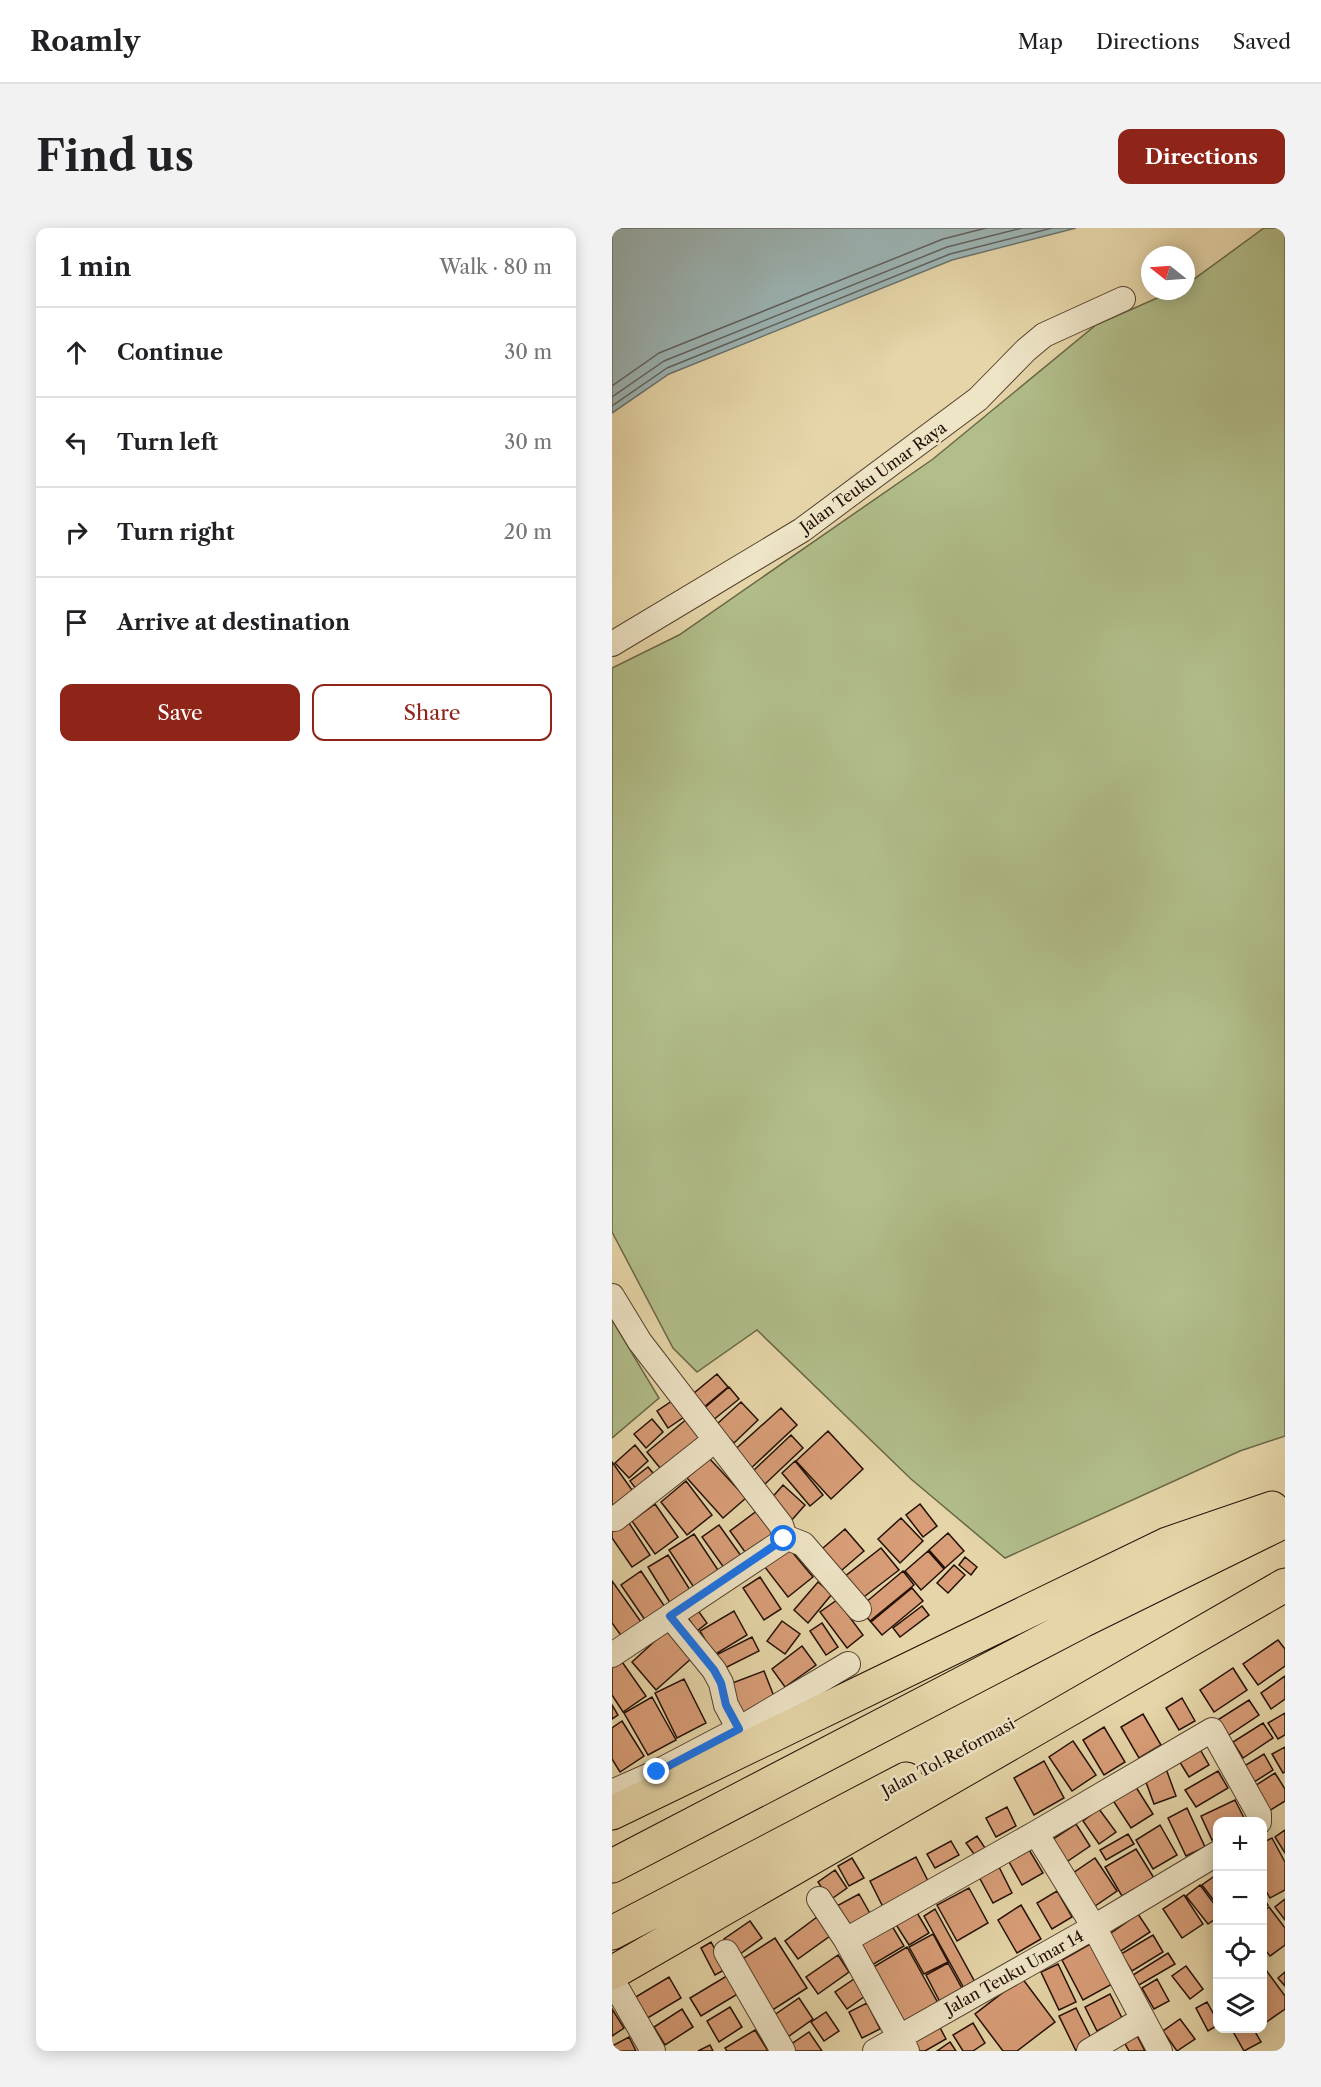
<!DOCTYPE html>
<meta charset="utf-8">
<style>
body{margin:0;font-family:"Libre Caslon Text",serif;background:#f2f2f2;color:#202124}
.controls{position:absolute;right:18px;bottom:18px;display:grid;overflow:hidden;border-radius:12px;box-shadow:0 3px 15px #0003}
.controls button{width:54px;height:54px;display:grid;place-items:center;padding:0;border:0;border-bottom:2px solid #e0e0e0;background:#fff;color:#202124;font:30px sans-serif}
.compass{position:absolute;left:529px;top:18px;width:54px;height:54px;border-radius:50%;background:#fff;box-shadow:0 3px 15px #0003;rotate:287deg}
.stop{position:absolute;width:18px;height:18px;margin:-14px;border:4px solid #1a73e8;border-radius:50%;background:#fff}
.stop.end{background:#1a73e8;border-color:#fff;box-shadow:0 2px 6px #0008}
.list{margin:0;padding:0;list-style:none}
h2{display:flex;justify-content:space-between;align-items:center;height:78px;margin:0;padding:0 24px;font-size:26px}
h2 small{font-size:20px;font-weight:400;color:#757577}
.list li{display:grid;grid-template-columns:39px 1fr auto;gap:18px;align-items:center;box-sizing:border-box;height:90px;padding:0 24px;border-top:2px solid #e0e0e0}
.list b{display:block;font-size:22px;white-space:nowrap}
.list em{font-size:20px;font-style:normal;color:#757577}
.actions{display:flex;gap:12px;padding:18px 24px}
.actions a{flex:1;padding:14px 0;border:2px solid #8f2418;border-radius:12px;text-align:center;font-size:21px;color:#8f2418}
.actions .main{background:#8f2418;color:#fff}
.icon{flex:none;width:33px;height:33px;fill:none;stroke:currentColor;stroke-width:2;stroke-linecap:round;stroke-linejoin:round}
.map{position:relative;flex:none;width:673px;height:1823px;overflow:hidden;border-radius:12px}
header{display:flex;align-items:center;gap:36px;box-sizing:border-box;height:84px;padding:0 30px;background:#fff;border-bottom:2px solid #e0e0e0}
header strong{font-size:28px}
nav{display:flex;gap:33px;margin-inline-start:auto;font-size:21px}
.intro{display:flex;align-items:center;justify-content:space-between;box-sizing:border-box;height:144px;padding:0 36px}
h1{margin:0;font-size:42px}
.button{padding:15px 27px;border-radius:12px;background:#8f2418;color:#fff;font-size:21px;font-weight:700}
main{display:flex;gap:36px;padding:0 36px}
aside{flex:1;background:#fff;border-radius:12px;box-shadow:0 3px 15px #0003}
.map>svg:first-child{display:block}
</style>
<header>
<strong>Roamly</strong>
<nav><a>Map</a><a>Directions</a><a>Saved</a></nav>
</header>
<div class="intro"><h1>Find us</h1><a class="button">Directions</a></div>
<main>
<aside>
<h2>1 min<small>Walk · 80 m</small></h2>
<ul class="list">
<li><svg class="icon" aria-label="ahead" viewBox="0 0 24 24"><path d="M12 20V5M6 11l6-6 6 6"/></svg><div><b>Continue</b></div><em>30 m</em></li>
<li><svg class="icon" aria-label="left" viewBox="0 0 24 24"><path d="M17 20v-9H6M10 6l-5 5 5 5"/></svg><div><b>Turn left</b></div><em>30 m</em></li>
<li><svg class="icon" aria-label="right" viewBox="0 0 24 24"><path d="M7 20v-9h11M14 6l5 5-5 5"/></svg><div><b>Turn right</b></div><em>20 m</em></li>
<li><svg class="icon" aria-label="arrive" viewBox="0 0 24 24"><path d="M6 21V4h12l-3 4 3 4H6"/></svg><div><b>Arrive at destination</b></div></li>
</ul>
<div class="actions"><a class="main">Save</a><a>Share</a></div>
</aside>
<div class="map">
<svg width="673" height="1823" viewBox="0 0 673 1823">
<rect width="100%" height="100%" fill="#e5d5a8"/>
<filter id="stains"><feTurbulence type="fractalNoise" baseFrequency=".00333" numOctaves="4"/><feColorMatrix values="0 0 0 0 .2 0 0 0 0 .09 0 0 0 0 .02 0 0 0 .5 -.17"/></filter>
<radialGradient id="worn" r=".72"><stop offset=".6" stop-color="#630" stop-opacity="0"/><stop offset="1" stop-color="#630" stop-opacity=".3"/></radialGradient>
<path fill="#b1be8a" stroke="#6a6748" stroke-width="1.5" d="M652 0H673V1208L628 1223 393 1330 299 1251 145 1102 85 1144 61 1120 0 1004V440L67 407 321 231 484 97 561 63H574V57Z
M0 1092 47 1170 0 1210Z"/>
<path fill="#9cb5b5" stroke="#6c736f" stroke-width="1.5" d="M0 0H464L340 32 57 146 0 185Z"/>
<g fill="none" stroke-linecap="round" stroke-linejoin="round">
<path stroke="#60625d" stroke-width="1.5" d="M0 158 47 125 331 11 374 0
M0 169 52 133 335 19 410 0
M0 178 55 140 338 26 440 0"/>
</g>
<path fill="#d89d77" stroke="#241005" stroke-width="1.5" d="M105 1146 116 1159 86 1184 76 1170Z
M117 1159 127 1171 100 1193 90 1182Z
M60 1173 72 1189 56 1200 45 1183Z
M129 1174 146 1192 122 1215 104 1197Z
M169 1180 185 1197 135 1244 118 1226Z
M76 1190 94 1212 53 1246 35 1224Z
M40 1191 51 1204 34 1220 22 1206Z
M216 1203 251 1241 219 1271 184 1233Z
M179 1207 191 1220 153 1256 141 1243Z
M23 1217 36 1233 17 1250 3 1235Z
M97 1230 134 1270 111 1290 75 1250Z
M183 1233 211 1267 198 1278 170 1245Z
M0 1234 25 1269 0 1286Z
M36 1239 46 1251 28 1266 18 1253Z
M74 1253 100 1287 75 1307 49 1274Z
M171 1257 193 1277 179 1293 157 1273Z
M43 1276 66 1309 43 1326 20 1293Z
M308 1276 325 1298 311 1309 294 1287Z
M146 1282 167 1310 138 1331 118 1303Z
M289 1290 311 1313 288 1335 266 1311Z
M15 1292 38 1327 20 1339 0 1310V1303Z
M107 1297 132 1332 115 1344 90 1309Z
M233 1301 252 1323 223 1348 204 1326Z
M336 1305 352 1323 333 1340 317 1322Z
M82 1306 110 1348 85 1364 57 1322Z
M176 1319 201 1349 176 1369 152 1338Z
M269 1320 287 1342 244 1375 227 1353Z
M316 1323 332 1341 309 1362 293 1343Z
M56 1327 80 1365 60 1378 36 1339Z
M353 1329 365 1339 359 1347 347 1337Z
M342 1337 353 1347 336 1365 325 1355Z
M29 1343 53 1379 33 1392 9 1357Z
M291 1343 302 1357 258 1393 247 1380Z
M148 1349 169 1381 152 1392 131 1360Z
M0 1353 32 1398 13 1413 0 1395Z
M206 1354 220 1366 196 1395 182 1382Z
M300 1360 311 1373 270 1407 259 1394Z
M225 1372 251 1407 235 1420 208 1384Z
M82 1377 95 1395 85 1403 72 1384Z
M310 1378 317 1387 288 1409 281 1400Z
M122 1383 135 1407 102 1427 88 1403Z
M170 1393 188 1406 173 1426 155 1413Z
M210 1395 226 1419 214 1427 198 1403Z
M56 1401 81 1429 44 1462 20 1434Z
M140 1409 147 1423 109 1442 102 1428Z
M666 1412 673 1421V1438L646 1457 631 1436Z
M190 1418 204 1437 173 1459 160 1441Z
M8 1431 34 1468 11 1484 0 1467V1436Z
M621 1440 635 1462 602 1484 588 1462Z
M152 1443 165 1476 123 1493 110 1459Z
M673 1448V1471L659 1481 649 1465Z
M72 1451 94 1495 65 1510 43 1465Z
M40 1469 64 1512 36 1527 12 1485Z
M570 1470 583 1493 567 1502 554 1480Z
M637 1472 647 1487 614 1509 604 1493Z
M0 1477 6 1487 0 1491Z
M673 1485V1507L666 1511 656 1495Z
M531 1486 549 1517 527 1530 509 1499Z
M10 1493 32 1528 8 1544 0 1531V1500Z
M651 1495 661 1510 631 1530 621 1514Z
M492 1499 513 1534 492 1547 471 1512Z
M461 1513 484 1547 460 1563 437 1529Z
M585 1516 597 1537 577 1549 564 1528Z
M673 1519V1544L671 1545 660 1526Z
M652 1526 661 1542 639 1556 629 1540Z
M432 1533 452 1570 422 1587 402 1550Z
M553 1538 564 1568 542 1576 531 1546Z
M606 1543 616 1560 584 1579 573 1562Z
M663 1545 673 1561V1573L652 1586 638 1561Z
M522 1556 541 1586 519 1600 500 1571Z
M623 1572 634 1594H606V1610L600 1612 589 1588Z
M395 1579 404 1598 384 1609 374 1590Z
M575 1580 593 1619 574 1628 556 1590Z
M487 1581 504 1604 487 1616 471 1593Z
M464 1596 478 1618 453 1635 438 1613Z
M548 1597 565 1627 541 1641 524 1612Z
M673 1602V1625L663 1609Z
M516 1606 522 1616 494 1632 488 1622Z
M365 1608 373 1620 362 1626 354 1615Z
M660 1610 673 1634V1662L658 1670 650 1656V1615Z
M339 1613 347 1627 323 1640 315 1626Z
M416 1620 431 1645 410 1657 396 1632Z
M524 1621 542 1650 510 1668 493 1639Z
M304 1629 317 1655 271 1679 258 1653Z
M240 1630 252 1650 237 1658 226 1638Z
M483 1630 505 1663 483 1678 461 1645Z
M386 1637 400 1665 381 1675 366 1647Z
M223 1642 235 1660 218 1672 206 1654Z
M604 1647 606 1650V1678L590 1657Z
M588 1657 606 1681V1689L596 1696 574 1668Z
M357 1660 376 1695 345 1713 325 1677Z
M445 1663 460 1689 440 1701 425 1675Z
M247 1666 260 1689 234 1703 221 1680Z
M572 1667 591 1696 570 1710 551 1681Z
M650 1668 656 1677 650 1681Z
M673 1671V1692L663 1679Z
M409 1677 429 1711 405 1725 386 1692Z
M657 1679 673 1700V1717L658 1728 650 1718V1684Z
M323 1681 364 1756 353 1762 312 1688Z
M304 1683 317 1705 297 1717 283 1695Z
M526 1686 538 1704 506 1725 495 1708Z
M205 1689 218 1708 186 1731 173 1713Z
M138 1693 150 1710 124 1729 112 1711Z
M280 1698 292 1718 255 1740 243 1719Z
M321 1706 336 1734 312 1746 297 1719Z
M541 1707 551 1724 520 1743 509 1726Z
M163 1710 195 1760 159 1783 127 1733Z
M99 1714 114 1741 103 1747 89 1720Z
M480 1715 502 1755 471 1772 450 1732Z
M295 1719 326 1775 291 1797 258 1741Z
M556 1725 563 1736 527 1757 521 1747Z
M226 1727 237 1744 206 1766 194 1749Z
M336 1735 352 1764 329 1776 314 1747Z
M446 1736 464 1774 447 1782 429 1744Z
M574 1738 591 1761 578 1771 560 1748Z
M654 1742 673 1768V1781L653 1795 650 1792V1745Z
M673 1744V1758L666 1750Z
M118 1746 129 1764 89 1788 78 1770Z
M57 1749 69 1770 34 1791 22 1770Z
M410 1750 443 1794 405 1823H391L363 1786Z
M242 1751 253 1768 235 1781 223 1764Z
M545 1751 557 1773 542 1781 530 1760Z
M498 1766 510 1790 485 1803 473 1779Z
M187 1770 201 1791 173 1811 158 1790Z
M595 1774 606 1794V1797L596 1803 584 1780Z
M255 1775 268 1801 250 1810 237 1784Z
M118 1779 130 1799 107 1814 95 1793Z
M464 1780 483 1818 472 1823H464L447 1788Z
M0 1781 12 1800 0 1808Z
M70 1781 81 1799 53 1817 42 1799Z
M214 1784 227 1803 212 1813 199 1794Z
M568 1791 583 1811 565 1823 551 1803Z
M324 1792 334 1811 313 1823H303L295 1809Z
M361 1795 373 1815 361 1823H351L341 1807Z
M619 1800H641L649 1814 632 1823Z
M143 1802 156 1823H115L113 1820Z
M197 1804 210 1823H178L175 1819Z
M523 1804 533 1823H517L510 1810Z
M17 1809 24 1823H0V1818Z
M338 1814 344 1823H325Z
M98 1817 101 1823H86Z"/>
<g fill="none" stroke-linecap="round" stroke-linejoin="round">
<g stroke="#54412e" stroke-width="26">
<path id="street" d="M0 416 190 302 366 171 414 122 432 107 511 71
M0 1068 28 1114 169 1297 173 1309 168 1315 0 1427
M3 1291 103 1212
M173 1309 191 1316 247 1381
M58 1388 102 1442 109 1455 114 1477 127 1501
M0 1564 45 1544 127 1501 236 1436
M424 1605 482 1699 606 1625
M207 1671 234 1712
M114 1724 171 1823
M6 1762 41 1823
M263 1823 482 1699 548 1823
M295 1823 234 1712 424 1605 600 1502 647 1586V1594
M477 1823 531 1791"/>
</g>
<g stroke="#241005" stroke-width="35">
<path id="highway" d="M0 1585 555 1316 660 1280
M0 1638 470 1393 673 1293
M0 1705 294 1551
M0 1745 673 1357"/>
</g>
<use href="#street" stroke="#eee4c6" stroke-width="24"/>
<use href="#highway" stroke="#e5d5a8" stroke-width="33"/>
</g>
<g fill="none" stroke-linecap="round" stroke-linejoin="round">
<path stroke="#1a73e8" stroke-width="8" d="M45 1544 127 1501 114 1477 109 1455 102 1442 58 1388 172 1311"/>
</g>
<g text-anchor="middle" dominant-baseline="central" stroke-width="5" stroke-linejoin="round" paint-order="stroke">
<g font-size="16" fill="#241005" stroke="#eee4c6">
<text transform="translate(261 249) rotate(-36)">Jalan Teuku Umar Raya</text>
<text transform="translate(336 1529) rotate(-28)">Jalan Tol Reformasi</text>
<text transform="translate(402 1744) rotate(-29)">Jalan Teuku Umar 14</text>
</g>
</g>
<rect width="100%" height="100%" filter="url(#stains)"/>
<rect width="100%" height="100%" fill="url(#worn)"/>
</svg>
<div class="controls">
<button>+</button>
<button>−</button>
<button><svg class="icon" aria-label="locate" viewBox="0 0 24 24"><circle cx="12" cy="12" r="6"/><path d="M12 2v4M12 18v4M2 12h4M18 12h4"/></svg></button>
<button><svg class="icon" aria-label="layers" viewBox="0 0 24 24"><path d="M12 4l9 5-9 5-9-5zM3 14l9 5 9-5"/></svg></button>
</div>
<svg class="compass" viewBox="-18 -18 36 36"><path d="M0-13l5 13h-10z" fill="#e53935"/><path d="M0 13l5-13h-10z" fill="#757577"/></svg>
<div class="stop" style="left:172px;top:1311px"></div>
<div class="stop end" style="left:45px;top:1544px"></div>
</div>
</main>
